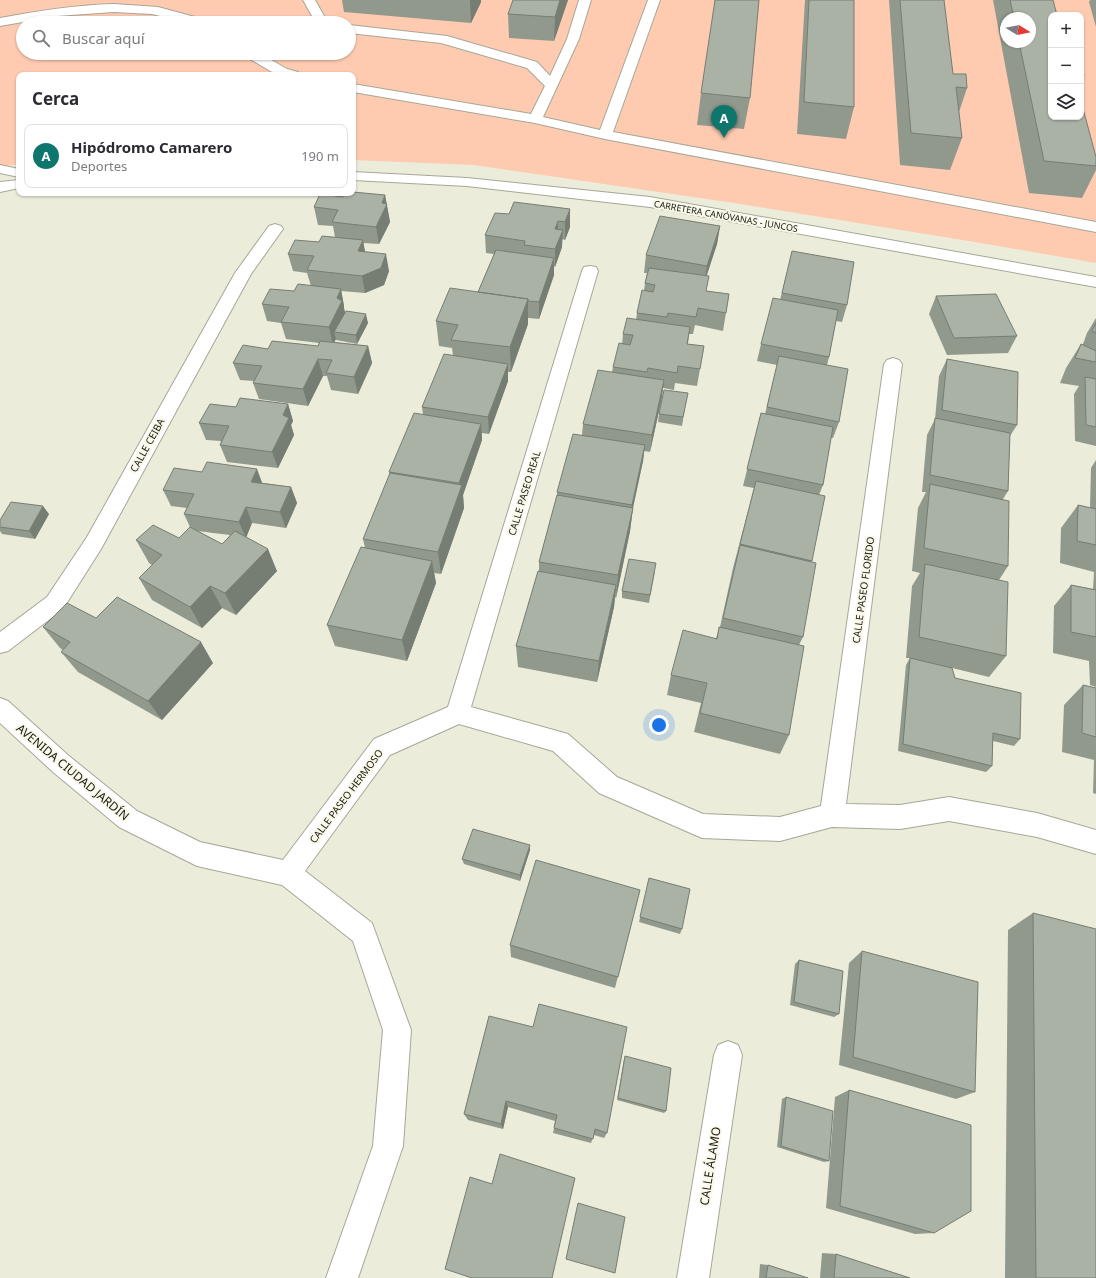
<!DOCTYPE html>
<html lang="es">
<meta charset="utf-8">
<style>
body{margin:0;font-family:"Noto Sans",sans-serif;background:#f7f7f7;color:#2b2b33}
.controls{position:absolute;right:12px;top:12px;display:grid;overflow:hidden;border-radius:8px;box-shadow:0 1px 3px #0004}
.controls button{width:36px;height:36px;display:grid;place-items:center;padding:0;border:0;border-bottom:1px solid #e1e1e2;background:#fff;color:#2b2b33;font:20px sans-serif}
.compass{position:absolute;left:1000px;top:12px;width:36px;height:36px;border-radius:50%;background:#fff;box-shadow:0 1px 3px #0004;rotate:100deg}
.you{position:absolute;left:659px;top:725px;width:14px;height:14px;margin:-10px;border:3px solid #fff;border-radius:50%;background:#1a73e8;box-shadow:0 0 0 6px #1a73e833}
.badge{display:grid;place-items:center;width:26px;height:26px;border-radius:50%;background:#0f766e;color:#fff;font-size:13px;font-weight:700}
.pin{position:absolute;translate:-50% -33px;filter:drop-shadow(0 1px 2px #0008)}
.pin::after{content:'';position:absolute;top:21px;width:14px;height:12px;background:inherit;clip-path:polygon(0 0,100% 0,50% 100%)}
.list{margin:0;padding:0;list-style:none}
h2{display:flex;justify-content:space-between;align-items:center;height:52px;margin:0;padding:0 16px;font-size:17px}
h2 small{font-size:13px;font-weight:400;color:#7c7c81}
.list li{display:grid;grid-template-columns:26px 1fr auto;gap:12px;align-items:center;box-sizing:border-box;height:64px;margin:0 8px 8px;padding:0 8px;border:1px solid #e1e1e2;border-radius:8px}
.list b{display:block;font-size:15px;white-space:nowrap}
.list p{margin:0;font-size:13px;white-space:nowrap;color:#7c7c81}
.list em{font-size:13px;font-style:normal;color:#7c7c81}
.icon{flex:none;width:22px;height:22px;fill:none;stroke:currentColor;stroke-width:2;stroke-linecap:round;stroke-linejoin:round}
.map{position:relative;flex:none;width:1096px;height:1278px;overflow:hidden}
.search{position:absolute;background:#fff;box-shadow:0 1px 3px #0004;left:16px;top:16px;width:340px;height:44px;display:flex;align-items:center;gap:10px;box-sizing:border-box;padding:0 14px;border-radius:22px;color:#7c7c81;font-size:15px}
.panel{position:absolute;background:#fff;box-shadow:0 1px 3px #0004;left:16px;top:72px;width:340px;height:124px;border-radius:8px}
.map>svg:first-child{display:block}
</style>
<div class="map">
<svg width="1096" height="1278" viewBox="0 0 1096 1278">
<rect width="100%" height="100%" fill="#ececdb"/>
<path fill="#fecab0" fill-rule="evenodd" d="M0 0H1096V263L981 243 734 203 474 165 353 160V75H19V164L0 167ZM1051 15H1081V117H1051ZM1006 18H1030V42H1006ZM23 23H349V53H23Z"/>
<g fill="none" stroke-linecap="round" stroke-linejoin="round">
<g stroke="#a7a797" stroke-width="2">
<path id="minor" d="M303 0H315L328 23H316Z
M579 0H591L579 39 543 117 600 130 648 0H660L613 132 1096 222V232L605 139 535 123 353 92V84L531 114 545 86 527 68 441 43 349 33V25L447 36 537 62 550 76 567 39Z
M114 4 158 7 206 20 208 23H189L152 14 114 12 57 16 0 26V18C38 11 75 5 114 4Z
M244 53H259L287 69 298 72 300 75H277L245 56Z
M275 224 281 226 283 229 251 274 101 549 63 609 8 651 0 653V632L47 597 87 537 235 273 269 226Z
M590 266 596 267 598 271 471 707 568 734 617 777 703 814 780 817 821 806 884 364 887 360 893 358 899 360 902 364 846 804 900 805 949 797 1037 813 1096 830V854L1037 837 949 821 900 829 832 827 780 841 702 838 599 793 553 751 459 724 390 755 305 871 372 923 411 1030 403 1146 358 1278H326L373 1146 383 1030 353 941 282 885 197 866 119 827 53 772 0 723V698L8 701 69 756 137 811 200 842 283 860 374 739 448 707 582 271 584 267Z
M728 1041 738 1045 742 1055 709 1278H677L714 1055 718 1045Z"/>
</g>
<g stroke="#a7a797" stroke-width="2">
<path id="major" d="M0 165 19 169V177L0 173Z
M353 172 467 178 650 197 1096 277V287L650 207 467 186 353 180Z
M19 180V188L0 192V182Z"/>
</g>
<use href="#minor" fill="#fff" fill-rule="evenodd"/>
<use href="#major" fill="#fff" fill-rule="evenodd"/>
</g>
<path fill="#91998d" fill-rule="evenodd" d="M342 0H481V2L471 23 344 12Z
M568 0 554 41 509 38 508 14Z
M805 0H854V107L846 139 797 134Z
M889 0H944L953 74 967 88 959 112 962 138 950 170 900 165Z
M993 0H1053L1051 15 1096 157V170L1082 198 1029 193ZM1006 18H1030V42H1006Z
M1090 0H1096V27L1089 2Z
M1081 65 1084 76 1081 83Z
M701 93 750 98 744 129 697 125Z
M385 195 390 222 379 244 363 243 365 252 389 271 384 285 365 293 341 291 344 306V308L345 313 368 323 357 344 336 340V339L334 342 368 346 372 363 358 394 331 390 327 376H323L308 406 259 399 253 383 254 381 240 380 233 363 268 349 318 346 319 343 286 339 281 323 267 321 262 304 294 291 311 286 307 273 293 271 288 254 319 242 335 237 333 226 318 225 314 207 343 197Z
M570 209V227L565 240 562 239V247L555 267 554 266V275L539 319 528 318V324L511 372H508V381L489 434 482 433V440L463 495 464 508 441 574 434 573 436 583 407 661 335 646 327 625 365 548 363 539 390 475 389 472 423 415 422 407 453 355 452 348 439 346 436 321 478 292 494 254 486 253 485 235 509 214Z
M720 226 717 244 707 275 706 291 729 294 723 331 695 325 693 334H689L688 344 704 346 697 386 675 383 674 390 663 388 662 397 650 452 644 451 643 461 633 508 630 531 616 598 615 597 614 607 597 682 518 667 516 646 539 571V562L557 495V492L582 435 583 424 612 372 613 367 622 344 623 334 636 320 637 313 644 291 645 283 647 273H644L646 255Z
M792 251 847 305 842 322 836 321 829 357 827 365 839 422 833 438H831L823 485 819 495 803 637 799 645 789 735 780 754 694 732 701 703 667 695 671 675 716 638 720 627 733 568 754 488 743 486 761 413 765 414 777 365 757 361 761 344 780 300Z
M936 296 1017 336 1008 353 947 355 929 314Z
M1096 318V446L1075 441 1074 394 1079 386 1060 383 1066 368 1081 344H1083L1087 333Z
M947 359 1017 425 1010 436 1008 491 1003 499 1008 566 999 580 1006 656 989 677 952 668 955 678 1020 739 1014 746 993 741 992 766 986 772 898 751 906 665 910 658H906L912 586 920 573 912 571 918 508 926 492H922L927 435 935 419 939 376Z
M686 402 682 426 658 422 659 414Z
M288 404 293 421 291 425 294 435 278 468 227 462 220 445 221 441 206 440 199 423 236 407Z
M1096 460V687L1090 685 1089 661 1053 653 1054 606 1071 585 1093 589 1094 572 1060 563 1061 528 1078 505 1090 508 1091 468Z
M263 483 291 487 297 503 286 528 252 523 246 537 277 571 236 615 222 608 202 628 152 600 139 578 152 565 149 563 136 540 179 538 190 527 184 514 187 508 171 506 163 490ZM198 531 213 533 230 535 222 544Z
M49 514 35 539 2 534 0 531V520Z
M655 571 649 603 622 598V591Z
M96 618 213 663 162 720 78 672 61 652 63 650 60 648 43 627Z
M1083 685 1096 688V794L1093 793 1094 760 1062 752 1064 705Z
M530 845V850L520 881 464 864 462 859Z
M648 883 682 929 680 934 639 922Z
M640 890 615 988 511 957 510 945Z
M1033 913 1096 1278H1005L1008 930Z
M862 951 975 1092 956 1099 839 1065 849 963Z
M799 960 839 1014 834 1017 790 1005 795 964Z
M489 1016 607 1133 604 1138 594 1135 591 1143 553 1133 554 1128 555 1121 508 1107 503 1129 468 1120 464 1114Z
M625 1056 666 1111 664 1113 617 1100 624 1059Z
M849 1090 934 1233 915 1234 826 1208 835 1097Z
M786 1097 829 1161 824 1162 777 1147 782 1099Z
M822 1253 836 1254 910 1278H820Z
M760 1264 768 1265 808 1278H759Z"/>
<path fill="#767d73" d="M470 0H481V2L471 23Z
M560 0H568L554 41 555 17Z
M385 195 390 222 379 244 376 227 382 203Z
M570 209V227L565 240V222Z
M558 221V239L555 229Z
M720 226 717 244 704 283 707 266Z
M563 230 562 247 555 267V249Z
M363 240 366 257 358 251Z
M386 254 389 271 384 285 365 293 362 276Z
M554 258V275L539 319V302Z
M341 289 344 306V308L346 318 334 332 336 339 333 345 329 327 337 298Z
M528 299V324L511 372 510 347Z
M366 314 368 323 357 344 356 335Z
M368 346 372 363 358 394 354 377Z
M318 359 323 376 308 406 303 389Z
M508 364V381L489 434 488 417Z
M664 380 662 397 650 452 652 435Z
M288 404 293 421 291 425 294 435 278 468 272 452 283 415Z
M481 424 482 440 463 495 464 508 441 574 438 552 460 490 459 483Z
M645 445 643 461 630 521 632 505Z
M257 469 263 485 251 482Z
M291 487 297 503 286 528 280 512Z
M43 506 49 514 35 539 29 531Z
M246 507 252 523 246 538 239 522Z
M633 508 630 531 616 598 618 575Z
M268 549 277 571 236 615 225 593Z
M432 561 436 583 407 661 402 640Z
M616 585 614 607 597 682 599 661Z
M210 586 222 608 202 628 190 607Z
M201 642 213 663 162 720 148 701Z
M530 845V850L520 881V875Z
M506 1101 508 1107 503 1129 501 1124Z"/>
<path fill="#a9b2a4" stroke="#767d73" d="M513 0H560L555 17 508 14Z
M715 0H759L750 98 701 93Z
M809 0H854V107L804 102Z
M900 0H944L953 74H966L967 88 956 87 962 138 911 133Z
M1010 0H1053L1057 15H1051V117H1081V101L1096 157V166L1044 161 1019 42H1030V18H1014Z
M1081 65 1084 76H1081Z
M353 192 385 195 382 203 387 204 376 227 332 222 338 210 314 207 320 194 343 197 345 193H353Z
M514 202 570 209 565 222 558 221 555 229 563 230 555 249 524 245 525 241 485 235 495 213 509 214Z
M660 216 720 226 707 266 646 255Z
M322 236 363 240 358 251 386 254 381 268 362 276 307 270 314 256 288 254 295 240 319 242Z
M496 250 554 258 539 302 528 301V299L478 292Z
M792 251 854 262 847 305 782 293Z
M649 268 709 276 706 291 729 294 726 313 698 308 696 317 668 313 667 317 637 313 642 290 653 292 655 285 645 283Z
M298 284 341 289 337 298 342 301 329 327 281 322 289 307 262 304 270 289 294 291Z
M450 288 528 299 510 347 451 340 458 325 436 321Z
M996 294 1017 336 954 338 936 296Z
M773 298 838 310 829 357 761 344Z
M346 311 366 314 356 335 334 332Z
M627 318 690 327 687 344 704 346 700 369 678 366 677 373 648 368 647 372 613 367 619 343 630 345 633 335 623 334Z
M1096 323V333L1092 331Z
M272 341 318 346 320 341 368 346 354 377 326 373 332 360 318 359 303 389 253 383 262 366 233 363 243 345 268 349Z
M1081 344 1096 351V362L1075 358Z
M444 354 508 364 488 417 422 407Z
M779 356 848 369 839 422 767 407Z
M947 359 1018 372 1017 425 942 410Z
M598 370 664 380 652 435 583 424Z
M1085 377 1096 379V427L1086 425Z
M664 390 688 393 683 417 659 414Z
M240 398 288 404 283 415 289 418 272 452 220 445 229 426 199 423 210 404 236 407Z
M414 413 481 424 459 483 389 472Z
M761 413 833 427 823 485 747 469Z
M935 418 1010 433 1008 491 930 475Z
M573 434 645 445 632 505 557 492Z
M207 462 257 469 251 482 291 487 280 512 246 507 239 522 184 514 194 494 163 490 174 468 202 472Z
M390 473 462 485 438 552 363 539Z
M756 481 825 496 812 561 740 544Z
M930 484 1009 501 1008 566 924 548Z
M557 495 633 508 618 575 539 562Z
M11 502 43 506 29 531 0 527V520Z
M1078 505 1096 509V545L1077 541Z
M153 525 179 538 190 527 222 544 235 531 268 549 225 593 210 586 190 607 139 578 162 555 136 540Z
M740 545 816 563 803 637 723 618Z
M361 547 432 561 402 640 327 625Z
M629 559 656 563 650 595 622 591Z
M925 564 1008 582 1006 656 919 637Z
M538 571 616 585 599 661 516 646Z
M1071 585 1096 590V637L1071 632Z
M117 597 201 642 148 701 61 652 70 642 43 627 67 603 96 618Z
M719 627 804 646 789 735 700 713 707 683 671 675 683 630 717 639Z
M910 658 952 668 955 678 1021 693 1020 739 993 733 992 766 903 744Z
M1083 685 1096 688V737L1082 733Z
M473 829 530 845 520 875 462 859Z
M536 860 640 890 618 977 510 945Z
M649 878 690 889 682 929 640 917Z
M1033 913 1096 929V1278H1036Z
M862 951 978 982 975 1092 853 1057Z
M799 960 843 971 839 1014 794 1002Z
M539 1004 627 1027 607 1133 595 1129 593 1139 554 1128 557 1115 506 1101 501 1124 464 1114 489 1016 533 1027Z
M625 1056 671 1068 666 1111 618 1098Z
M849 1090 971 1125V1211L934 1233 840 1206Z
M786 1097 833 1111 829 1161 781 1146Z
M500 1154 575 1178 552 1278H472L445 1269 470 1177 492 1184Z
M578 1203 625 1217 615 1273 566 1259Z
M836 1254 910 1278H834Z
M768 1265 808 1278H766Z"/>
<g text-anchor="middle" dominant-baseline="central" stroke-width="4" stroke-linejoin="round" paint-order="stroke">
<g font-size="9" fill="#171712" stroke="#faf9e9">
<text transform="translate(726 216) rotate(10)">CARRETERA CANÓVANAS - JUNCOS</text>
</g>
<g font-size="10" fill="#171712" stroke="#faf9e9">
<text transform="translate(147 445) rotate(-61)">CALLE CEIBA</text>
<text transform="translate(524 493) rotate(-73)">CALLE PASEO REAL</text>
<text transform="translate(863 590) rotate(-82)">CALLE PASEO FLORIDO</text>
<text transform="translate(346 796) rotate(-53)">CALLE PASEO HERMOSO</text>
</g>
<g font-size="12" fill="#171712" stroke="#faf9e9">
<text transform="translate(73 772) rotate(40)">AVENIDA CIUDAD JARDÍN</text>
<text transform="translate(710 1166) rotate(-81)">CALLE ÁLAMO</text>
</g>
</g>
</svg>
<div class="controls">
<button>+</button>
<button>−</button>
<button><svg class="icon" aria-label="layers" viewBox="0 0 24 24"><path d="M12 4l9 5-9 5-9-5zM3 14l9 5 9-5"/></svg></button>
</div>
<svg class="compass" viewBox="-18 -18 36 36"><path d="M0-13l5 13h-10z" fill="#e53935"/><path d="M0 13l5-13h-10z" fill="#7c7c81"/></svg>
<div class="you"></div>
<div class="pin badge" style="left:724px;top:138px">A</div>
<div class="search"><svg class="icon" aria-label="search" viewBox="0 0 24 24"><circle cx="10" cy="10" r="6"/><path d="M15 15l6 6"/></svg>Buscar aquí</div>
<section class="panel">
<h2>Cerca<small></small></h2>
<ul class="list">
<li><span class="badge">A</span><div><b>Hipódromo Camarero</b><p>Deportes</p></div><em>190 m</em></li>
</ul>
</section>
</div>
